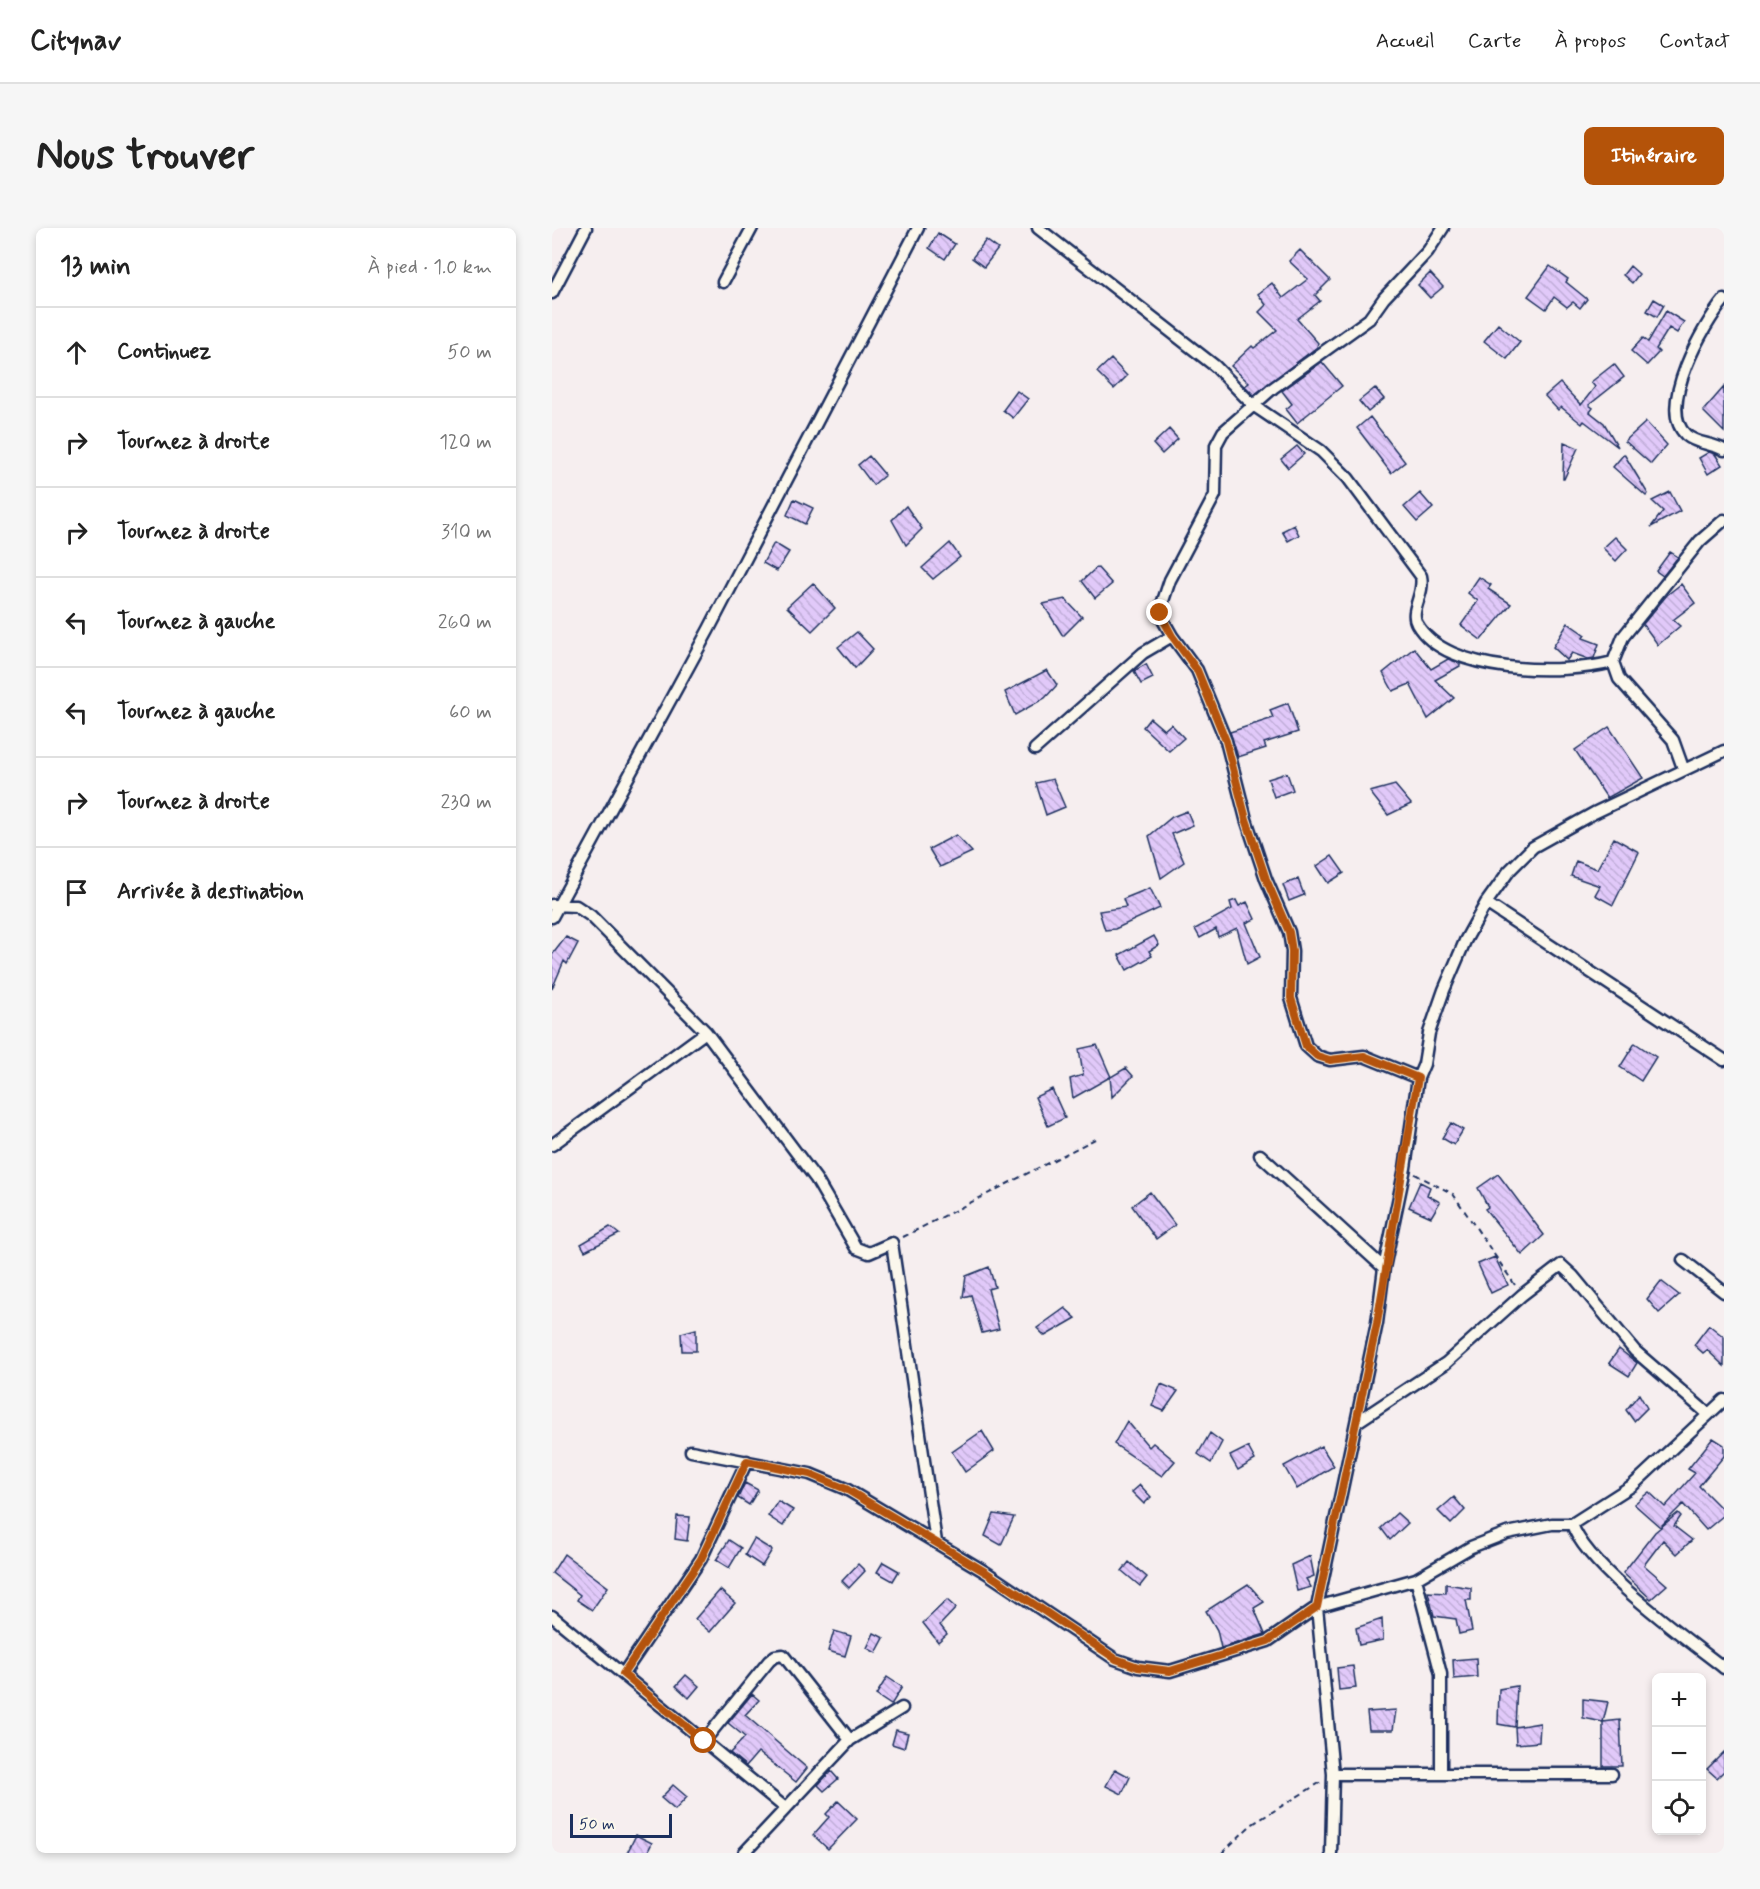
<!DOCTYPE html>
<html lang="fr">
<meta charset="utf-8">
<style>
body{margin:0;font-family:Mynerve,sans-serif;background:#f6f6f6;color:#222}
.controls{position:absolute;right:18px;bottom:18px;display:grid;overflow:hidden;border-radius:9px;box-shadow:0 3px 9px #0003}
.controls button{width:54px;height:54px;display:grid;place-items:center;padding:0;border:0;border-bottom:2px solid #e0e0e0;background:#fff;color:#222;font:30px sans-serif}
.scale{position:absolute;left:18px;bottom:15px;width:102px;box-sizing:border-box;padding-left:6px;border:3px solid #1b2f5e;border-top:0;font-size:16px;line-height:21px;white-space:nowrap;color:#1b2f5e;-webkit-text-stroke:4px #fbf7ec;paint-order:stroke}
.stop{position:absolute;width:18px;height:18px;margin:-14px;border:4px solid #b45309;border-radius:50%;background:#fff}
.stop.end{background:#b45309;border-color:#fff;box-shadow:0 2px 6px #0008}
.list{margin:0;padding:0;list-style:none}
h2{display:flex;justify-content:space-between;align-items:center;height:78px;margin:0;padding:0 24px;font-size:26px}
h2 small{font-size:20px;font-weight:400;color:#767676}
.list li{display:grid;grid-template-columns:39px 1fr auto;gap:18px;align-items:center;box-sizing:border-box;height:90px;padding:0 24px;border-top:2px solid #e0e0e0}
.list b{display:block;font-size:22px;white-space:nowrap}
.list em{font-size:20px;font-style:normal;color:#767676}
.icon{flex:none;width:33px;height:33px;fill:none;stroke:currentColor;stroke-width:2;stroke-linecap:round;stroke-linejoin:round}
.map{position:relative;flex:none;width:1172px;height:1625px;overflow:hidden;border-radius:9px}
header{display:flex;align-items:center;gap:36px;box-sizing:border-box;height:84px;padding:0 30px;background:#fff;border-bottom:2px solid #e0e0e0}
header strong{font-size:28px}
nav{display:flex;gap:33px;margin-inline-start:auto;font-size:21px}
.intro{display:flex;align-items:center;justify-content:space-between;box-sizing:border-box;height:144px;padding:0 36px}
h1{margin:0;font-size:42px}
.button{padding:15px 27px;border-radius:9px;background:#b45309;color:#fff;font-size:21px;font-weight:700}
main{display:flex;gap:36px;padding:0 36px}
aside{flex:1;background:#fff;border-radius:9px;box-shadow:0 3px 9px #0003}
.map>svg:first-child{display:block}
</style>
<header>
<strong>Citynav</strong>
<nav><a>Accueil</a><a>Carte</a><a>À propos</a><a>Contact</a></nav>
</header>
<div class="intro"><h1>Nous trouver</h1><a class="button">Itinéraire</a></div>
<main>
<aside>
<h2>13 min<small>À pied · 1.0 km</small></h2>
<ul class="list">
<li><svg class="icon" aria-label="ahead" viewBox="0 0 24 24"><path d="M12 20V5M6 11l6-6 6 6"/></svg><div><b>Continuez</b></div><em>50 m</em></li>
<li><svg class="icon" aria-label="right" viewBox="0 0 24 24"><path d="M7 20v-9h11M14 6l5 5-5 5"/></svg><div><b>Tournez à droite</b></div><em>120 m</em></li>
<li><svg class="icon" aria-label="right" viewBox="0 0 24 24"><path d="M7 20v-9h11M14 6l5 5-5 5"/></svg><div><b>Tournez à droite</b></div><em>310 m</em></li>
<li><svg class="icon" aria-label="left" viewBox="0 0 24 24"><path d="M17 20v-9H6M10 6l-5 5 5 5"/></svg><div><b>Tournez à gauche</b></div><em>260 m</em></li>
<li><svg class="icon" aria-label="left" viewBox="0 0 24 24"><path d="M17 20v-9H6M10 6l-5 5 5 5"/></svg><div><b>Tournez à gauche</b></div><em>60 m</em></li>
<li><svg class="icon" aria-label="right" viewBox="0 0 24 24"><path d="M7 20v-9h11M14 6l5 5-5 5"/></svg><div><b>Tournez à droite</b></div><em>230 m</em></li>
<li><svg class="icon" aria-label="arrive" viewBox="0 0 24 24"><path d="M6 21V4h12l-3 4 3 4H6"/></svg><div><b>Arrivée à destination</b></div></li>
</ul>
</aside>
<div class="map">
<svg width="1172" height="1625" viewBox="0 0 1172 1625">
<defs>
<pattern id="building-back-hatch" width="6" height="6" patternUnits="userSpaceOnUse" patternTransform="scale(1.5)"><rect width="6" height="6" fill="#e1c9f9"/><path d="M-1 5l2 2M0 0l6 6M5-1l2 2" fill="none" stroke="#c0add8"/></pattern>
</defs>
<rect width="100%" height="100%" fill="#f6eeef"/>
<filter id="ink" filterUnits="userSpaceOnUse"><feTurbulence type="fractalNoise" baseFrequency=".0167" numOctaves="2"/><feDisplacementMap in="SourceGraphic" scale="12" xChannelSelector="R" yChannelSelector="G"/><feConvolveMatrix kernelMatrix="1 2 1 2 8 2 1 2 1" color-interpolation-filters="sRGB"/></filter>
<g filter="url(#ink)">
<path fill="url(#building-back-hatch)" stroke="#1b2f5e" stroke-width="1.5" d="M386 5 403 16 393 31 377 20Z
M434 12 446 21 432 39 420 30Z
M748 22 778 52 763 67 768 73 745 91 766 115 765 119 702 167 693 158 697 155 679 138 700 118 702 120 725 102 707 84 714 77 706 66 720 55 731 70 756 51 737 33Z
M998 38 1016 51 1014 54 1035 71 1028 80 1021 74 1015 79 1002 69 994 81 976 68Z
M1078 38 1087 46 1080 55 1071 47Z
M878 45 891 59 878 70 866 57Z
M1102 71 1112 77 1105 89 1095 83Z
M1114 83 1132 94 1125 105 1117 100 1104 121 1107 124 1095 137 1079 123 1091 110 1096 114Z
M946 96 968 114 955 131 932 113Z
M559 131 575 148 562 161 545 144Z
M770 134 790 158 745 195 734 181 740 176 730 163Z
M1062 136 1072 149 1037 177 1041 180 1038 184 1052 195 1066 219 1032 193 1030 196 1009 179 1006 182 993 168 1008 155 1029 177 1043 159 1039 154Z
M1172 159V204L1151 183Z
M823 160 832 171 816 184 807 173Z
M465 163 476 171 461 190 451 182Z
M818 189 853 234 839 245 805 200Z
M1094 194 1115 217 1099 236 1073 213Z
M617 201 626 211 610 226 601 216Z
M1012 214 1026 220 1012 251H1011Z
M745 218 752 226 736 240 729 231Z
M1157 224 1163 226 1170 237 1156 246 1147 230Z
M1072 226 1096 266 1094 268 1061 239Z
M317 228 333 247 321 257 306 237Z
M1118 264 1128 283 1099 299 1111 283 1100 273Z
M868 265 881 280 865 294 852 279Z
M242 271 261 280 253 296 235 287Z
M354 278 370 301 354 317 340 292Z
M742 297 747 307 736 313 730 303Z
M1063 309 1075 321 1064 333 1051 320Z
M222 315 237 324 225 343 211 335Z
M398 315 408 329 381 351 370 340Z
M1118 324 1126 329 1111 348 1104 343Z
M545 339 560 356 543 370 530 353Z
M927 349 939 357 936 361 959 376 929 412 909 397 926 373 916 365Z
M261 355 283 380 260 403 235 379Z
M1129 356 1143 375 1121 392 1128 398 1106 417 1091 396 1115 367Z
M513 371 530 389 511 408 491 376Z
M1016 395 1033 407 1031 410 1047 416 1042 430 1036 431 1020 425 1015 432 1001 419Z
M305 404 321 421 303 440 286 419Z
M862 420 879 441 896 431 908 435V438L883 452 902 470 876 491 858 456 841 463 831 445Z
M594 436 601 450 589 456 582 443Z
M495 442 505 457 493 470 463 487 453 464Z
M736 475 746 504 712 515 714 520 686 529 678 504 721 490 718 482Z
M598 490 612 502 619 496 632 510 617 523 591 499Z
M1057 499 1091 550 1055 570 1023 522Z
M735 545 741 562 722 569 716 551Z
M501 551 513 579 494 587 484 555Z
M843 557 859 576 836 587 818 564Z
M635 583 641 597 620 606 632 634 609 650 597 608 620 589Z
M404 607 420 624 388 639 377 621Z
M1062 610 1087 624 1061 677 1043 667 1048 658 1019 648 1024 633 1045 641Z
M780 628 792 645 776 655 765 638Z
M746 651 752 667 737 673 731 657Z
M598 660 608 680 563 701 553 702 547 683 574 679 571 671Z
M684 672 687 678 695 674 703 691 694 695 708 729 695 736 685 700 666 709 664 701 648 710 643 701 680 681 678 674Z
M602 708 607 717 597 723 600 728 575 742 567 727Z
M14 709 26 715 15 736 12 733 0 761V727Z
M1083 815 1104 829 1089 853 1068 839Z
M545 817 559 849 574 840 581 848 560 869 558 849 521 870 518 851 531 847 527 821Z
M500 861 513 890 496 898 483 869Z
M899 895 911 902 902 917 890 910Z
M946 946 992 1007 970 1027 933 981 936 979 926 960Z
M868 954 878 959 875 967 888 974 879 989 857 979Z
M598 964 623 997 604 1011 580 978Z
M58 999 67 1006 33 1023 29 1016Z
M943 1029 956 1057 939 1065 926 1036Z
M437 1039 443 1059 436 1061 447 1101 430 1105 419 1067 411 1069 414 1048Z
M1109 1053 1127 1067 1107 1085 1095 1071Z
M513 1080 524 1090 493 1108 485 1100Z
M1157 1097 1172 1109V1138L1155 1122 1151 1125 1142 1117Z
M144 1101V1123H130L129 1105Z
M1067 1121 1085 1135 1077 1148 1057 1135Z
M609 1156 626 1163 612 1183 600 1178Z
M1087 1166 1095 1180 1082 1193 1074 1182Z
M575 1193 597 1219 601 1215 623 1233 610 1248 562 1216Z
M430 1203 442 1223 413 1244 400 1224Z
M658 1205 670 1214 659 1235 646 1226Z
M1161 1210 1172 1217V1228L1147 1258 1172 1283V1287L1154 1302 1131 1276 1108 1299 1082 1276 1097 1264 1113 1279 1143 1245 1136 1241Z
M769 1218 782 1238 745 1261 732 1238Z
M696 1219 703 1232 686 1242 678 1228Z
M193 1255 206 1262 197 1277 186 1270Z
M588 1257 599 1269 592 1276 580 1264Z
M902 1269 913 1282 899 1296 886 1283Z
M226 1273 241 1282 231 1298 216 1288Z
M845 1285 856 1295 838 1312 829 1300Z
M1126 1285 1129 1288 1122 1298 1140 1312 1125 1326 1111 1312 1092 1337 1115 1357 1099 1371 1071 1345 1103 1304Z
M442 1286 462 1289 449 1317 433 1308Z
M125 1288 138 1289 135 1313 123 1311Z
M202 1311 220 1322 210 1338 193 1327Z
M177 1312 189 1320 177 1340 164 1332Z
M12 1326 56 1359 40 1382 25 1372 28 1367 0 1345Z
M758 1328 762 1348 754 1351 759 1359 745 1363 739 1337Z
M331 1334 347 1343 341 1353 325 1344Z
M577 1334 595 1349 588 1358 570 1343Z
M306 1336 313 1343 297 1360 290 1353Z
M696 1356 712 1374 702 1380 713 1406 669 1420 665 1402 654 1383Z
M894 1356 919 1360V1372H914L920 1403 907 1406 904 1391 882 1388 876 1364 894 1365Z
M168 1362 183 1375 158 1404 143 1391Z
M395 1372 404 1380 388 1397 395 1406 386 1414 371 1395Z
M830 1391 831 1412 807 1417 804 1400Z
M282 1403 299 1408 293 1428 276 1423Z
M322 1405 332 1410 324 1425 315 1420Z
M924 1430 925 1449 902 1451 901 1432Z
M801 1438 804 1460 787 1462 785 1440Z
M134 1447 147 1458 137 1470 124 1458Z
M335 1449 350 1459 339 1477 324 1467Z
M965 1458 963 1499 946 1496 947 1461Z
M200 1466 207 1472 193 1487 255 1540 244 1554 206 1524 194 1538 178 1525 193 1509 176 1495Z
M1031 1471 1056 1474 1051 1494 1031 1490Z
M844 1482 841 1502H817L815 1484Z
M1068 1492 1070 1538H1051V1494Z
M988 1495 987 1514 964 1516 963 1499Z
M344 1502 356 1505 352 1520 340 1516Z
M1172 1524V1543L1165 1550 1155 1541Z
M563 1541 578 1549 570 1566 554 1558Z
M279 1543 286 1551 272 1563 266 1557Z
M121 1557 135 1569 123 1582 109 1570Z
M286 1573 305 1591 276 1621 261 1607 277 1589 274 1586Z
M84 1607 100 1615 95 1625H75Z"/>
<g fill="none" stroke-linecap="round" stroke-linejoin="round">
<g stroke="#1b2f5e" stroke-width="15">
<path id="minor" d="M486 0 663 138 701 177 769 223 796 250 869 348C873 367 857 382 865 396 894 447 1012 447 1061 434
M171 54 200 0
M0 65 34 0
M1172 72C1152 96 1104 179 1134 207 1144 216 1160 215 1172 222
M483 521 591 425 620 408
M1131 540 1121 512 1067 451 1061 434 1071 409 1148 313 1172 292
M934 675 1172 832
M0 677 24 678 39 688 154 804 264 951 304 1020 317 1025 340 1015 384 1314
M0 689 157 401 366 0
M866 850 812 828 778 832 765 828 754 818 739 770 740 723 737 704 714 651 694 591 674 513 645 442 620 408 607 385 618 352 663 267 664 217 671 204 721 160 817 91 832 70 876 23 891 0
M0 917 154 804
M708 927 832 1040
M1131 1032 1172 1064
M805 1194 894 1135 970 1067 1009 1037 1021 1048 1083 1123 1156 1186
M139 1223 258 1246 294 1261 435 1345 563 1431 586 1439 618 1443 716 1413 765 1379 864 1351 919 1319 955 1305 1000 1296H1020C1034 1339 1135 1411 1172 1440
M1020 1296 1081 1257 1172 1172
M864 1351 889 1446V1545
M0 1388 232 1579
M71 1446 149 1331 195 1233
M152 1513 217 1433 223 1428 231 1427 298 1512
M781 1546H1060
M192 1625 298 1512 350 1480
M779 1625 781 1546 765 1379 825 1095 832 1040 853 940 866 850 872 836 877 805 892 762 913 713 934 675 957 643 981 619 1042 585 1172 523"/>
</g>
<path stroke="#1b2f5e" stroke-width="2" stroke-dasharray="6 4.5" stroke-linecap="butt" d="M863 946 901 966 963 1057
M351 1009 543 911
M670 1625 699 1597 769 1554"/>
<use href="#minor" stroke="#fbf7ec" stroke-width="10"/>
</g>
</g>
<g fill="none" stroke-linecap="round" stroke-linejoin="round" filter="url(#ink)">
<path stroke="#b45309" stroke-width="8" d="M152 1513 71 1446 149 1331 195 1233 258 1246 294 1261 435 1345 564 1431 586 1439 618 1443 716 1413 765 1379 825 1095 866 850 812 828 778 832 765 828 754 818 739 770 740 723 737 704 714 651 694 591 674 513 645 442 620 408 608 385"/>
</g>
</svg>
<div class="controls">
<button>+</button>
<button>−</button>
<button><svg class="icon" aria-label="locate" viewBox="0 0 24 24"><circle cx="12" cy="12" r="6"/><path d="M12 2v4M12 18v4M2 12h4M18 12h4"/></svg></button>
</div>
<div class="scale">50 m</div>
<div class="stop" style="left:152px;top:1513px"></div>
<div class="stop end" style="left:608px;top:385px"></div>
</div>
</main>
